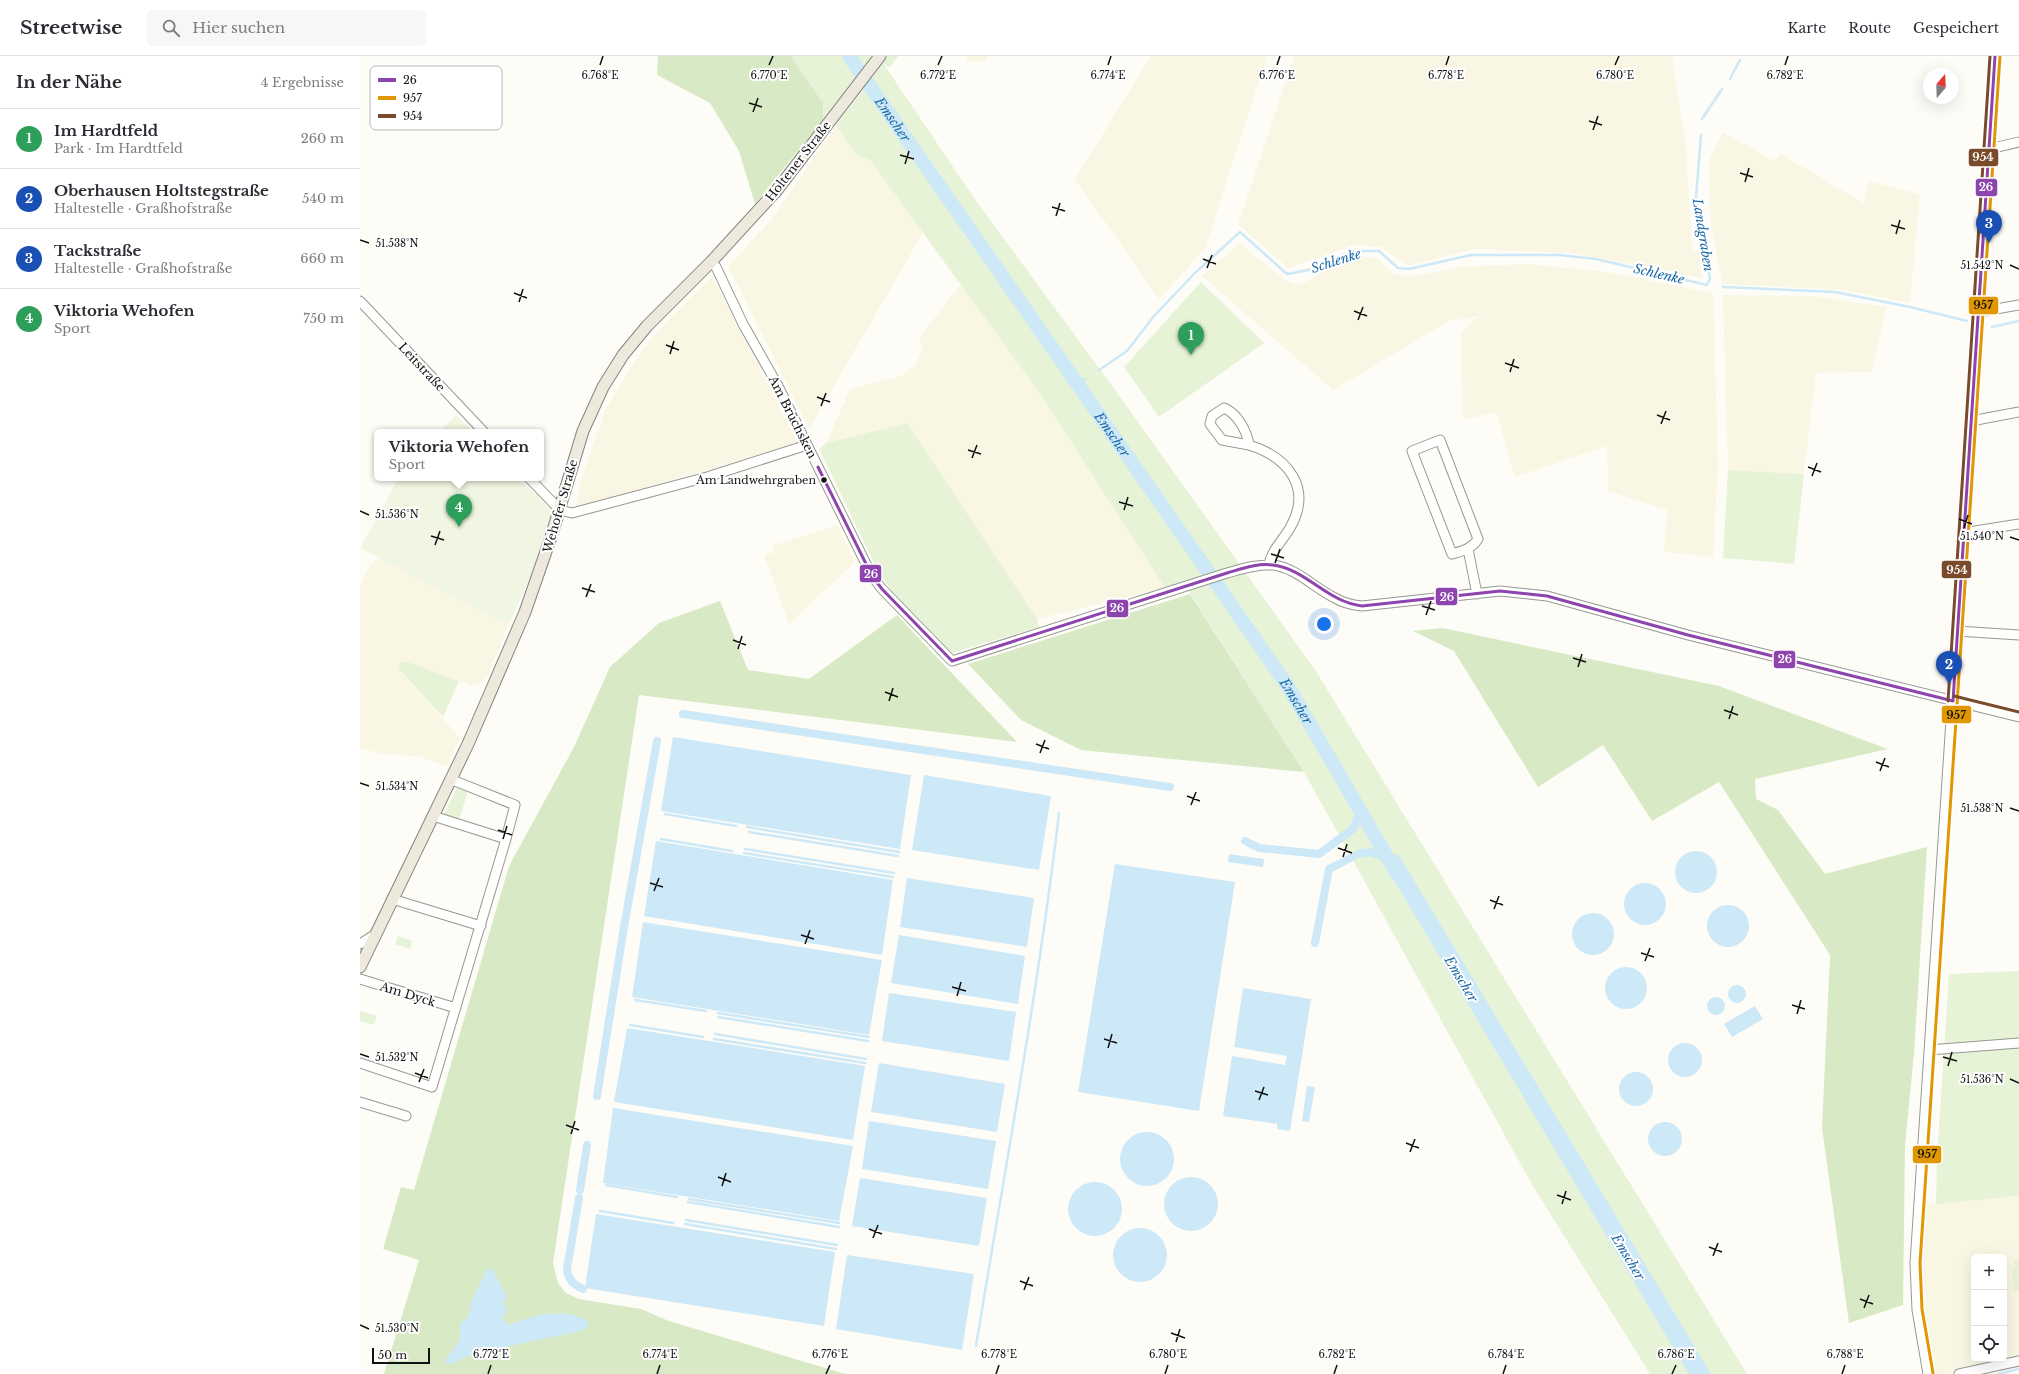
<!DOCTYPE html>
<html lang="de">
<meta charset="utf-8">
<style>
body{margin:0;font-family:"Libre Baskerville",serif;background:#f7f7f7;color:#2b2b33}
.controls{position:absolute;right:12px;bottom:12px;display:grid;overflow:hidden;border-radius:6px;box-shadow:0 4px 16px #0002}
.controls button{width:36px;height:36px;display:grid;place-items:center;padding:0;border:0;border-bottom:1px solid #e1e1e2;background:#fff;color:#2b2b33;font:20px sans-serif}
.compass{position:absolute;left:1563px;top:12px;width:36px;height:36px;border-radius:50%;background:#fff;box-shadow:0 4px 16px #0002;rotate:19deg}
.scale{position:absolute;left:12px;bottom:10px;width:58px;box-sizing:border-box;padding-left:4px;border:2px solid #111;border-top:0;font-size:11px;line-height:14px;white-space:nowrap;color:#111;-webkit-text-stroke:3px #fff;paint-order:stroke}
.you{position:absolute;left:964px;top:568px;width:14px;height:14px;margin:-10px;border:3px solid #fff;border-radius:50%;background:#1a73e8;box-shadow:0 0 0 6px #1a73e833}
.badge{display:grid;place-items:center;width:26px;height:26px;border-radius:50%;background:#646362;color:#fff;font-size:13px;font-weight:700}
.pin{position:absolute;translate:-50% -33px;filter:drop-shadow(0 1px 2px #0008)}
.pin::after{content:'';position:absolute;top:21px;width:14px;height:12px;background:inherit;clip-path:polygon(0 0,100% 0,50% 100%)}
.popup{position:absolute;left:14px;top:373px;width:170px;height:52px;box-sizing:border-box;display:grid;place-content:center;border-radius:6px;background:#fff;filter:drop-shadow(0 1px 3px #0005);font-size:13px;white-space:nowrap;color:#7c7c81}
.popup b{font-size:15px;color:#2b2b33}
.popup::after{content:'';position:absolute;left:50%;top:100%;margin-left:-8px;border:8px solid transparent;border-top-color:#fff}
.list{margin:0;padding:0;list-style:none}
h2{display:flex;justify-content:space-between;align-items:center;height:52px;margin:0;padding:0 16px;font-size:17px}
h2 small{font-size:13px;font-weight:400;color:#7c7c81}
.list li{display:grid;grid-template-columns:26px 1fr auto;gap:12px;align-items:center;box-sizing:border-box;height:60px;padding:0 16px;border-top:1px solid #e1e1e2}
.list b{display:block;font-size:15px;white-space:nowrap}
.list p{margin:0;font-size:13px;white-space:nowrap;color:#7c7c81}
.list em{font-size:13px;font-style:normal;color:#7c7c81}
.icon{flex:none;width:22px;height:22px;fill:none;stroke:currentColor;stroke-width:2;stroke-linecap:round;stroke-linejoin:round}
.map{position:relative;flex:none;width:1659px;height:1318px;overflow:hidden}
header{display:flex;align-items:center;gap:24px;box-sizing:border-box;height:56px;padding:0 20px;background:#fff;border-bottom:1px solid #e1e1e2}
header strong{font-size:19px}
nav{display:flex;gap:22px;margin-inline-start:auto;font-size:14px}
.search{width:280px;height:36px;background:#f7f7f7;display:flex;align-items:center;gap:10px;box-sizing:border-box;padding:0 14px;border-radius:6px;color:#7c7c81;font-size:15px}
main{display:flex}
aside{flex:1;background:#fff}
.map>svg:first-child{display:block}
</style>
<header>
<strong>Streetwise</strong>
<div class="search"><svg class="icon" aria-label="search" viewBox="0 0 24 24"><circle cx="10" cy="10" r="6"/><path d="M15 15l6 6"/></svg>Hier suchen</div>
<nav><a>Karte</a><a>Route</a><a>Gespeichert</a></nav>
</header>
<main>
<aside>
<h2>In der Nähe<small>4 Ergebnisse</small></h2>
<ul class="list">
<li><span class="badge" style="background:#2e9e5b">1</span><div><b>Im Hardtfeld</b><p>Park · Im Hardtfeld</p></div><em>260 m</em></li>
<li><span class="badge" style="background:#1a4fb4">2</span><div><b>Oberhausen Holtstegstraße</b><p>Haltestelle · Graßhofstraße</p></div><em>540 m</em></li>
<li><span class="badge" style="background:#1a4fb4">3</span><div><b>Tackstraße</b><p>Haltestelle · Graßhofstraße</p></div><em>660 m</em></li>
<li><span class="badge" style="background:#2e9e5b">4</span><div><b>Viktoria Wehofen</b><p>Sport</p></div><em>750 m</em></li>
</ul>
</aside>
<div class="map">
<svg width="1659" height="1318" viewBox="0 0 1659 1318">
<rect width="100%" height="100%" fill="#fdfcf7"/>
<path fill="#f9f7e4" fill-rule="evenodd" d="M606 0H626L627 5 607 6Z
M791 0H907L845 193 799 243 715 123Z
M934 0H1312L1326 92 1332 194 1340 196 1342 223 1311 215 1210 197 1114 193 1051 209 1043 207 1021 191 994 189 928 212 878 168Z
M476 70 497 100 510 104 563 177 449 373 368 210 411 164Z
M1363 76 1414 105 1421 98 1503 147 1509 125 1560 138 1550 247 1485 234 1362 228 1351 165 1349 133 1350 102Z
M880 187 923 223 939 229 975 210 998 201 1016 202 1034 218 1050 221 1100 211 1167 208 1248 216 1353 237 1358 409 1353 501 1304 496 1307 454 1248 435 1247 390 1155 421 1136 356 1103 364 1101 278 1115 262 1139 257 1089 265 973 334 842 220Z
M352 220 438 387 215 452 222 421 247 350 283 293 311 261Z
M601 228 679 336 805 532 677 563 547 367 466 387 490 333 541 320 554 310 563 294 559 282Z
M1363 239 1454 240 1526 251 1512 316 1456 317 1444 418 1368 414Z
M477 469 495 506 429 568 404 499 414 496 412 490Z
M17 503H21L61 522 149 568 127 622 119 628 113 630 48 606 38 612 100 682 87 711 58 700 21 698 0 692V529L10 509Z
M1659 1140V1204L1653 1205 1655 1212 1652 1213 1654 1235 1659 1234V1303L1586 1318H1575L1567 1270 1563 1225 1566 1148ZM1614 1201H1644V1303H1614Z"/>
<path fill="#e7f3d7" d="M431 0H510L511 2 463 64V47Z
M516 0H538L529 12Z
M523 7 614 142 755 334 957 617 1387 1318H1290L1170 1125 944 716 823 526 805 532 679 336 510 104 497 100 476 70Z
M841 226 904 287 799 361 764 311Z
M547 367 677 563 679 571 592 597 531 534 518 515 459 393 466 387Z
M1368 414 1444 418 1434 508 1363 502Z
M41 606H48L99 625 83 661 38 612Z
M99 728 109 732 99 764 84 759Z
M38 880 52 885 50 893 35 888Z
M1659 915V1140L1576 1148 1577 1102 1589 918Z
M0 955 17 960 14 969 0 965Z
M1653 1204H1659V1234L1654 1235 1652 1213 1655 1212Z"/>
<path fill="#d8eac5" d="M298 0H431L463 47V64L395 148 379 95 350 47 297 19Z
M830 538 944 716 721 694 661 664 608 608Z
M360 545 388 614 449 623 537 559 657 686 279 639 193 1207 198 1227 206 1237 219 1243 281 1253 309 1265 485 1318H24L59 1204 23 1193 41 1131 54 1134 149 810 214 691 250 611 299 567Z
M1082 572 1359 630 1528 693 1395 723 1396 743 1418 754 1465 818 1567 791 1554 997 1545 1090 1543 1249 1489 1267 1462 1072 1470 899 1359 726 1292 765 1243 689 1178 731 1094 595 1053 575Z"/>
<path fill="#f0f6e1" d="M96 359 113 376H79Z
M39 422H158L192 455 170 521 149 568 0 492Z"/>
<path fill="#cde8f7" d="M313 681 551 719 540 793 301 755Z
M564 719 691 740 679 814 552 794Z
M296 785 533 824 522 899 284 860Z
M1315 816a21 21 0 1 1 42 0a21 21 0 1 1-42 0Z
M869 798 904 803 903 811 868 806Z
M1038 798 1351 1318H1329L1026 811 1020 805Z
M755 808 875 826 839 1055 718 1036Z
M547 822 674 842 667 891 540 871Z
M1264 848a21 21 0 1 1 42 0a21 21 0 1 1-42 0Z
M1347 870a21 21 0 1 1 42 0a21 21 0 1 1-42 0Z
M1212 878a21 21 0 1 1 42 0a21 21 0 1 1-42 0Z
M283 866 522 904 509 979 272 941Z
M539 879 665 900 658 948 531 927Z
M1245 932a21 21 0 1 1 42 0a21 21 0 1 1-42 0Z
M1368 938a9 9 0 1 1 18 0a9 9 0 1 1-18 0Z
M883 932 951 943 930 1075 917 1073V1068L863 1060 872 1000 925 1009 927 1000 874 991Z
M529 937 656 956 649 1005 522 985Z
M1347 950a9 9 0 1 1 18 0a9 9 0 1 1-18 0Z
M1395 950 1403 963 1372 981 1364 968Z
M267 972 505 1010 493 1084 254 1046Z
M1308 1004a17 17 0 1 1 34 0a17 17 0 1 1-34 0Z
M519 1007 645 1028 637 1076 511 1056Z
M1259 1033a17 17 0 1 1 34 0a17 17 0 1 1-34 0Z
M947 1030 955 1031 949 1066 942 1065Z
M253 1052 493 1090 479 1165 243 1127Z
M509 1065 636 1085 628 1133 502 1113Z
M1288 1083a17 17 0 1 1 34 0a17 17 0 1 1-34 0Z
M760 1103a27 27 0 1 1 54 0a27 27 0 1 1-54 0Z
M804 1148a27 27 0 1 1 54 0a27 27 0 1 1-54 0Z
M500 1122 627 1142 619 1190 492 1170Z
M708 1153a27 27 0 1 1 54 0a27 27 0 1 1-54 0Z
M236 1158 475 1196 464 1270 225 1232Z
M753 1199a27 27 0 1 1 54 0a27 27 0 1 1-54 0Z
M487 1199 614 1218 602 1294 476 1273Z
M132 1212 147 1241 144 1247 148 1255 142 1261 148 1269C174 1260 202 1250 229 1266L228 1271 220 1275 116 1297 90 1308 84 1306 100 1284V1268L108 1261 112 1244 127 1213Z"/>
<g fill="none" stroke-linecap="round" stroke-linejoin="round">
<path stroke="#cde8f7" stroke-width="2.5" d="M1370 23 1380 4
M1342 63 1362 33
M1363 231 1475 236 1550 251 1607 265
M1632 271 1659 265
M739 314 767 295 794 260 835 217 880 176 927 218 959 212 983 199 998 195H1019L1038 212 1049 213 1111 199H1200L1236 203 1347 229 1350 223 1336 141 1341 79
M718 327 725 323
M305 758 376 770
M387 771 539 796
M389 776 538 800
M301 783 372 795
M385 793 534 817
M384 797 533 821
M275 944 346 955
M358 957 509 981
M358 961 508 985
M270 969 343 981
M355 978 506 1003
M354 983 505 1007
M246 1129 317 1141
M329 1143 479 1167
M328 1146 479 1171
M240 1155 313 1167
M326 1164 477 1189
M325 1168 476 1193
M616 1290C645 1113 678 936 699 757
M1638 1318 1659 1313"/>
<path stroke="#cde8f7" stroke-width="8" d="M323 658 810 731
M885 785 899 792 959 798 993 773 1000 755
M955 887 969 813 998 798 1010 796 1028 802
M237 1040 264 871 297 685
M220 1134 227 1089
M219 1142 207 1213C208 1224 213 1228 223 1233"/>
<path stroke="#cde8f7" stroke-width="14" id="s1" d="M489 0 929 632 1037 818"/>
<g stroke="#979795" stroke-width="11">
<path id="minor" d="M1629 93 1659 86
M351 206 356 211 383 268 418 330 512 520 522 533 592 605 867 517C882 513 897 508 913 509 937 512 954 532 975 542 983 547 992 549 1002 550L1140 535 1187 540 1328 579 1659 661
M0 245 124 376
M1619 256 1659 249
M1611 365 1659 356
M1080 384 1118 483C1112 493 1102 495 1092 498L1052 395Z
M889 389 862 384 850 368 852 360 864 352C877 357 887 375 889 389 928 401 953 432 930 472 923 484 911 495 909 509
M169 422 200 454 212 457 347 421 447 389
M1603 477 1659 468
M1108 493 1117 538
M1597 575 1659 579
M90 723 155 749 146 783
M32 843 121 870
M0 888 16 878
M0 923 96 952
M1569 994 1659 987
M0 1007 72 1031 146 783 73 760
M0 1046 46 1060
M1568 1318 1557 1254 1555 1207 1635 0
M1599 1318 1659 1305"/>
</g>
<g stroke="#858482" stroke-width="13">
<path id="major" d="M0 911 108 688 165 556 191 481 223 375 243 331 263 299 287 270 351 206 417 134 520 0"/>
</g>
<use href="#minor" stroke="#fffffe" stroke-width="9"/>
<use href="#major" stroke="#ede9dc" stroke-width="11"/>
<g stroke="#fff" stroke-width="6">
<path id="bus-1" d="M458 411 512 520 522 533 592 605
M592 605 867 517C881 513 897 507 913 509 946 513 967 546 1002 550L1140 535 1187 540 1328 579 1593 645
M1593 645 1635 0"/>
</g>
<g stroke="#fff" stroke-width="6">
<path id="bus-2" d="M1573 1317 1562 1253 1560 1207 1640 0"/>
</g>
<g stroke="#fff" stroke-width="6">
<path id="bus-3" d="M1594 640 1659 656
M1588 645 1630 0"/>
</g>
<use href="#bus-1" stroke="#8e44ad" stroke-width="3"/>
<use href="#bus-2" stroke="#e09702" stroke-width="3"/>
<use href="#bus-3" stroke="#7a4b2a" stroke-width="3"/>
</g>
<path fill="none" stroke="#111" stroke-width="1.5" d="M240 9 243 0M409 9 413 0M578 9 582 0M748 9 751 0M917 9 920 0M1086 9 1089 0M1255 9 1259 0M1425 9 1428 0M389 47 402 51M393 56 398 42M1229 65 1242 69M1233 74 1238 60M540 99 554 103M545 108 549 95M1380 117 1393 121M1385 126 1389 112M692 151 705 155M696 160 700 147M1531 169 1545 173M1536 178 1540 164M0 184 9 187M843 203 856 208M1650 209 1659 213M847 212 852 199M154 237 167 242M159 246 163 233M994 255 1007 260M998 264 1003 251M306 289 319 294M310 298 314 285M1145 307 1159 312M1150 316 1154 303M457 341 470 346M461 350 466 337M1297 359 1310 364M1301 368 1306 355M608 394 621 398M612 402 617 389M1448 411 1461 416M1452 420 1457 407M759 446 773 450M764 454 768 441M0 455 9 459M1599 463 1612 468M1604 472 1608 459M71 480 84 484M1650 481 1659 484M75 489 80 475M911 498 924 502M915 507 920 493M222 532 235 536M226 541 231 528M1062 550 1075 554M1066 559 1071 545M373 584 386 589M378 593 382 580M1213 602 1226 606M1218 611 1222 598M525 636 538 641M529 645 533 632M1364 654 1378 659M1369 663 1373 650M676 688 689 693M680 697 685 684M1516 706 1529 711M1520 715 1525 702M0 727 9 730M827 740 840 745M831 749 836 736M1650 752 1659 755M138 774 152 779M143 783 147 770M978 792 992 797M983 801 987 788M290 827 303 831M294 835 299 822M1130 844 1143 849M1134 853 1139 840M441 879 454 883M445 888 450 874M1281 897 1294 901M1285 905 1290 892M592 931 606 935M597 940 601 926M1432 949 1445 953M1437 958 1441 944M744 983 757 987M748 992 752 978M0 998 9 1001M1583 1001 1597 1005M1588 1010 1592 996M55 1017 68 1022M1650 1023 1659 1027M59 1026 64 1013M895 1035 908 1039M899 1044 904 1031M206 1069 219 1074M211 1078 215 1065M1046 1087 1059 1092M1050 1096 1055 1083M358 1121 371 1126M362 1130 366 1117M1197 1139 1211 1144M1202 1148 1206 1135M509 1173 522 1178M513 1182 518 1169M1349 1191 1362 1196M1353 1200 1358 1187M660 1225 673 1230M664 1234 669 1221M1500 1243 1513 1248M1504 1252 1509 1239M0 1269 9 1273M811 1277 825 1282M816 1286 820 1273M128 1318 131 1309M297 1318 300 1309M466 1318 470 1309M636 1318 639 1309M805 1318 808 1309M974 1318 977 1309M1143 1318 1146 1309M1312 1318 1316 1309M1482 1318 1485 1309"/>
<circle fill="#111" stroke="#fff" stroke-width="1.5" cx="464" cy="424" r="3.5"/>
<g text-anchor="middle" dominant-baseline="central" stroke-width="4" stroke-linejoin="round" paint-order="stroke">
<g font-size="11" fill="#111" stroke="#fff" text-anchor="end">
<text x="456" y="424">Am Landwehrgraben</text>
</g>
<g font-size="12" fill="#111" stroke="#fff">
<text transform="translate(438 105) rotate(-52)">Holtener Straße</text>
<text transform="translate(62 311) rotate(47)">Leitstraße</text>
<text transform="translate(433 361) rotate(63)">Am Brüchsken</text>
<text transform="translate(200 450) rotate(-74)">Wehofer Straße</text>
<text transform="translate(48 938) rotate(17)">Am Dyck</text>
</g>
<g font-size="13" font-style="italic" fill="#1768a6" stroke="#fff">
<text stroke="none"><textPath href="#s1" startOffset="77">Emscher</textPath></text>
<text transform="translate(1343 179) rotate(81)">Landgraben</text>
<text transform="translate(976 205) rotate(-18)">Schlenke</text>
<text transform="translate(1299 218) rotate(13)">Schlenke</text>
<text stroke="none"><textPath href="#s1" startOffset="461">Emscher</textPath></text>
<text stroke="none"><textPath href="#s1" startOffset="785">Emscher</textPath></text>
<text transform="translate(1101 923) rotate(59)">Emscher</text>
<text transform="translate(1268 1201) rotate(59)">Emscher</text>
</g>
</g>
<rect x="10" y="10" width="132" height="64" rx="6" fill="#fff" stroke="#b8b8b8" stroke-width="1"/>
<rect x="18" y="22" width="18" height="4" fill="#8e44ad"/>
<rect x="18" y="40" width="18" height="4" fill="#e09702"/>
<rect x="18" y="58" width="18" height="4" fill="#7a4b2a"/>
<g font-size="11" fill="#111">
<text x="43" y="28">26</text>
<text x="43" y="46">957</text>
<text x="43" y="64">954</text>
</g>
<g font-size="10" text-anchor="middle" fill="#111" stroke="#fff" stroke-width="4" stroke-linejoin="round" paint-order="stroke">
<text x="240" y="23">6.768°E</text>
<text x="409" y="23">6.770°E</text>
<text x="578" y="23">6.772°E</text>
<text x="748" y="23">6.774°E</text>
<text x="917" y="23">6.776°E</text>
<text x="1086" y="23">6.778°E</text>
<text x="1255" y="23">6.780°E</text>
<text x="1425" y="23">6.782°E</text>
<text x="37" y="191">51.538°N</text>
<text x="1622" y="213">51.542°N</text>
<text x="37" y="462">51.536°N</text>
<text x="1622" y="484">51.540°N</text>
<text x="37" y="734">51.534°N</text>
<text x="1622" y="756">51.538°N</text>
<text x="37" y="1005">51.532°N</text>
<text x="1622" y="1027">51.536°N</text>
<text x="37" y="1276">51.530°N</text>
<text x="131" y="1302">6.772°E</text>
<text x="300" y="1302">6.774°E</text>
<text x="470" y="1302">6.776°E</text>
<text x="639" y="1302">6.778°E</text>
<text x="808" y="1302">6.780°E</text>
<text x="977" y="1302">6.782°E</text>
<text x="1146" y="1302">6.784°E</text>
<text x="1316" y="1302">6.786°E</text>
<text x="1485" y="1302">6.788°E</text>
</g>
<g stroke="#fff" stroke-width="1.5">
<rect x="1608" y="92" width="31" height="19" rx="4" fill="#7a4b2a"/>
<rect x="1615" y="122" width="23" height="19" rx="4" fill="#8e44ad"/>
<rect x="1608" y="240" width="31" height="19" rx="4" fill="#e09702"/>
<rect x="1581" y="504" width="31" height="19" rx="4" fill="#7a4b2a"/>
<rect x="499" y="508" width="23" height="19" rx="4" fill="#8e44ad"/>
<rect x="1075" y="531" width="23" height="19" rx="4" fill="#8e44ad"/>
<rect x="746" y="543" width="23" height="19" rx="4" fill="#8e44ad"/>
<rect x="1413" y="594" width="23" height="19" rx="4" fill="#8e44ad"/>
<rect x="1581" y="649" width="31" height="19" rx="4" fill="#e09702"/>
<rect x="1552" y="1089" width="30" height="19" rx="4" fill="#e09702"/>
</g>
<g font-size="11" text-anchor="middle" font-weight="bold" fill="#fff">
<text x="1623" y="105">954</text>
<text x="1626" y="135">26</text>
<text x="1597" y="518">954</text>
<text x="511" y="522">26</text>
<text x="1087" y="545">26</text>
<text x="757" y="556">26</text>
<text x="1425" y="607">26</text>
</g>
<g font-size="11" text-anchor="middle" font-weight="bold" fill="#111">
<text x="1623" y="253">957</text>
<text x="1596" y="663">957</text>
<text x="1567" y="1102">957</text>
</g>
</svg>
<div class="controls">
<button>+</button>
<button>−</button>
<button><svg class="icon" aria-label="locate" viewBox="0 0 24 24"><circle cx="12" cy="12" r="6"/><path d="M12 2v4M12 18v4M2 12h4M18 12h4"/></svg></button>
</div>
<svg class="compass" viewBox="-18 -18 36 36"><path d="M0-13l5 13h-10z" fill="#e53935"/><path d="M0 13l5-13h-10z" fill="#7c7c81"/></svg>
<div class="scale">50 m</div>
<div class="you"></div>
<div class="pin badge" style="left:831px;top:299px;background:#2e9e5b">1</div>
<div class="pin badge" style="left:1589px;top:628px;background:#1a4fb4">2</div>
<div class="pin badge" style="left:1629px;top:187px;background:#1a4fb4">3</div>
<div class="pin badge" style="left:99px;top:471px;background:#2e9e5b">4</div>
<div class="popup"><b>Viktoria Wehofen</b>Sport</div>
</div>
</main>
